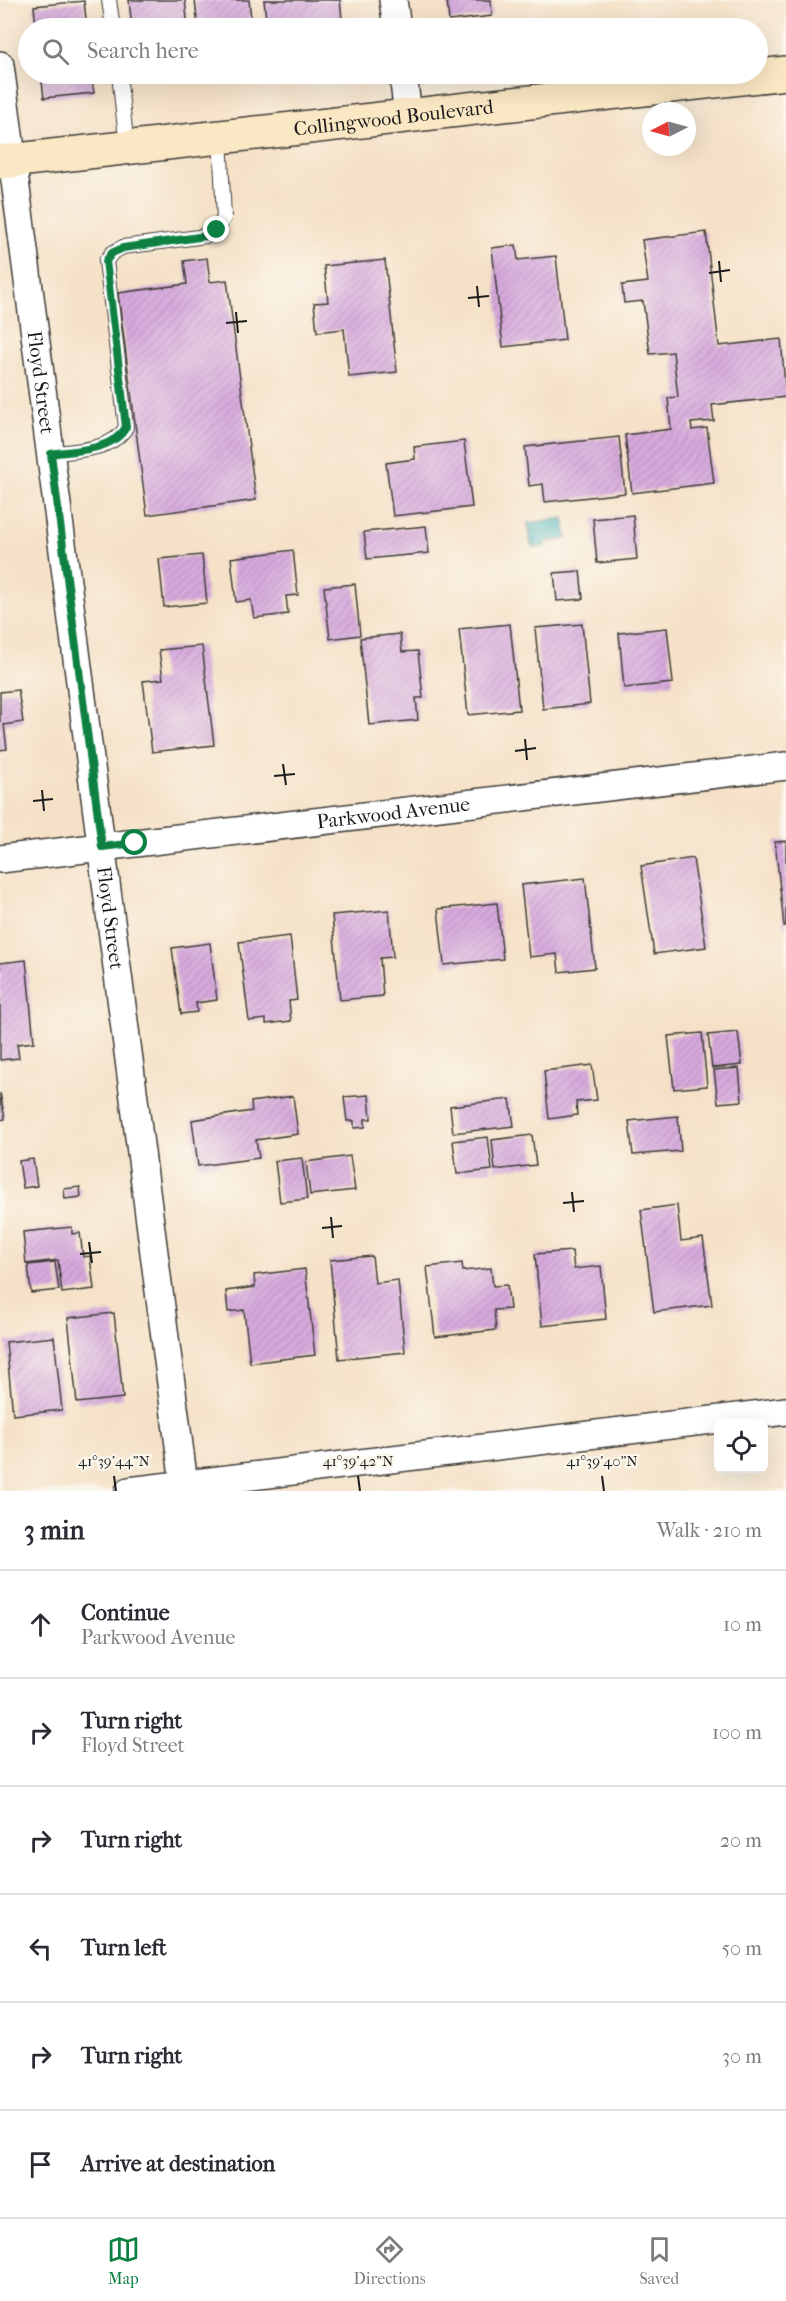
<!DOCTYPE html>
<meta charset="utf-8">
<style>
body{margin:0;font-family:"IM FELL French Canon",serif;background:#f2f2f3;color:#2b2b33}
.controls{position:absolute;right:18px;bottom:18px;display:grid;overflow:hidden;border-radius:9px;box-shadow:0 6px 24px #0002}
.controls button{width:54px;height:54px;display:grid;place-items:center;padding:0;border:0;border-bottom:2px solid #e1e1e2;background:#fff;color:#2b2b33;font:30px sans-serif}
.compass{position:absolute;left:642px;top:102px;width:54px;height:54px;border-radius:50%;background:#fff;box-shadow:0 6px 24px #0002;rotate:264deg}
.stop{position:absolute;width:18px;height:18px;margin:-14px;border:4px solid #0b8043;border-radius:50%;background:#fff}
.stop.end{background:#0b8043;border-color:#fff;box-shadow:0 2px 6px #0008}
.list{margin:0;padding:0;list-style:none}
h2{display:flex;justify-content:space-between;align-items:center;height:78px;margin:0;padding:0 24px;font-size:26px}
h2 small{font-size:20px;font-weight:400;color:#7c7c81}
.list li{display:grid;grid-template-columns:39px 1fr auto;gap:18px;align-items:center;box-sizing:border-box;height:108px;padding:0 24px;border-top:2px solid #e1e1e2}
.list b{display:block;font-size:22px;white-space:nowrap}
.list p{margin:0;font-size:20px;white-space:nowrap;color:#7c7c81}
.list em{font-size:20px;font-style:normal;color:#7c7c81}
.icon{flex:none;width:33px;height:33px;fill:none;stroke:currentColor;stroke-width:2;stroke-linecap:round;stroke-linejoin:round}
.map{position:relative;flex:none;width:786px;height:1491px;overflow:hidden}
.search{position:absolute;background:#fff;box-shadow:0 6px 24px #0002;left:18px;right:18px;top:18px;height:66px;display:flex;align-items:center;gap:15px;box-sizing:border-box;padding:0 21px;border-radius:33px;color:#7c7c81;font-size:22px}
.sheet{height:726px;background:#fff}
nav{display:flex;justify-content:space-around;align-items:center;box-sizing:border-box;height:84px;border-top:2px solid #e1e1e2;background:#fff;font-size:16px;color:#7c7c81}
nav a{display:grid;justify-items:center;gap:3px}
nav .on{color:#0b8043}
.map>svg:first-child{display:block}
</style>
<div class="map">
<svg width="786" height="1491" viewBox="0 0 786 1491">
<defs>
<pattern id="water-waves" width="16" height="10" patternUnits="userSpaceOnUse" patternTransform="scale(1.5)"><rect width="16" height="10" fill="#3fafb9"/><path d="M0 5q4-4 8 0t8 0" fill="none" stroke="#348e96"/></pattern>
<pattern id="building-hatch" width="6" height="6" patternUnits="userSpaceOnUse" patternTransform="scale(1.5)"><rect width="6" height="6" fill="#d7aadd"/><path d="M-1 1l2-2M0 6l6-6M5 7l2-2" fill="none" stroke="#b892bd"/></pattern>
</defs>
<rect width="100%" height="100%" fill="#fbf7ec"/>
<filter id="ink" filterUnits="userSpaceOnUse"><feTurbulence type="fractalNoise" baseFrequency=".0167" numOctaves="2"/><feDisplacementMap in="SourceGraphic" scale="12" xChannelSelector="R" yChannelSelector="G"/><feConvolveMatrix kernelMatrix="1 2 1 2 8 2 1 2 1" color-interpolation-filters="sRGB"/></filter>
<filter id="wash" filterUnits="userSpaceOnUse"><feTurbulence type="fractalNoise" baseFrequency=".008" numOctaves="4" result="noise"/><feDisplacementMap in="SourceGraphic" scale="24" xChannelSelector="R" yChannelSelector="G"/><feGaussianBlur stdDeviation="1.35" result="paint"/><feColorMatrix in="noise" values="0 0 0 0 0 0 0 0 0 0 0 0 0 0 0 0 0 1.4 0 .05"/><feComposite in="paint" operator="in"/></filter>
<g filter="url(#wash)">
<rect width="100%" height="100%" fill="#f5e1c7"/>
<path fill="url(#water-waves)" stroke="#2e666a" stroke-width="1.5" d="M564 518 567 539 545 542V547L534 548 531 545 528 523Z"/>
<g id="blocks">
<path fill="url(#building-hatch)" d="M129 0H185L188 28H132Z
M195 0H249L252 28H198Z
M264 0H340L343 28H267Z
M447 0H491L492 16 449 21Z
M84 1 87 28H36L34 6Z
M41 74H91L94 93 44 98Z
M706 232 719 346 781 339 786 397 712 405 714 421 691 423 692 430 707 428 714 483 632 493 625 435 671 429 668 398 678 397 673 352 650 354 643 301 624 303 622 285 648 282 642 240Z
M516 245 518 260 556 256 565 340 503 347 492 248Z
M207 258 210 282 227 280 256 500 147 515 118 293 187 284 184 261Z
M385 260 397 372 349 377 344 329 317 332 314 303 328 302 324 266Z
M619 437 625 493 545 502 543 484 529 486 525 447Z
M464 441 472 507 393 516 386 463 415 459 414 447Z
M633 515 637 559 597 563 593 519Z
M426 526 429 553 367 559 364 532Z
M293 550 298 595 286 596 288 614 254 618 251 600 236 602 231 558Z
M202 555 207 603 164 607 159 559Z
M580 571 583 599 557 601 554 573Z
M355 584 360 635 330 639 324 587Z
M510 624 519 710 468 715 459 629Z
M582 624 590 704 543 709 535 628Z
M667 628 673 683 624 688 619 633Z
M400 634 402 652 418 651 423 698H416L418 720 369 725 360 638Z
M202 646 214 745 152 752 143 681 163 679 159 650Z
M18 690 23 722 4 725 7 749 0 750V692Z
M786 841V926H784L775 842Z
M693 858 706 947 654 954 641 866Z
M585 878 595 968 559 972 557 954 529 957 521 885Z
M497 903 503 959 444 965 438 909Z
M389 910 393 957 380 958 383 996 340 1000 332 915Z
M290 936 297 1000 289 1001 291 1021 266 1024V1019L249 1021 239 942Z
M210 943 217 1000 196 1003 197 1012 181 1014 172 948Z
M26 960 34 1042 17 1044 19 1058 0 1060V963Z
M738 1032 742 1065 712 1068 708 1035Z
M702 1033 707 1086 674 1089 668 1036Z
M592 1065 597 1100 576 1102 577 1115 549 1119 544 1071Z
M739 1068 742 1101 718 1103 714 1070Z
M0 1093 5 1119 0 1120Z
M369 1095 371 1119H365V1127L354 1128V1121H347L344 1097Z
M293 1096 298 1134 256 1140 259 1158 198 1166 192 1120 252 1111 251 1102Z
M510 1099 514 1126 453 1133 450 1106Z
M678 1116 681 1151 633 1155 629 1121Z
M532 1135 536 1165 495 1170 492 1140Z
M488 1137 492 1170 457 1174 453 1141Z
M350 1156 355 1190 310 1195 306 1162Z
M302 1158 307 1199 280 1202 275 1161Z
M33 1159 37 1186 23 1188 19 1161Z
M80 1187 81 1197 65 1199 64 1189Z
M677 1205 681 1241 703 1238 712 1305 654 1312 641 1210Z
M72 1227V1234L80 1233 83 1257 90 1256 94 1289 62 1293 58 1260 26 1264 23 1232Z
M572 1251 574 1269 601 1266 606 1319 542 1326 535 1254Z
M372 1256 375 1283 398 1280 405 1352 339 1359 330 1260Z
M55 1262 59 1290 31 1293 28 1265Z
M462 1263 463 1271 491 1268 493 1286 507 1285 510 1309 494 1310 496 1330 435 1337 427 1267Z
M305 1269 315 1355 250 1363 244 1310 228 1312 226 1291 255 1287 254 1275Z
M114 1313 123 1398 77 1403 68 1318Z
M54 1337 62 1410 13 1415 6 1342Z"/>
</g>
</g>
<g filter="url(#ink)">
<use href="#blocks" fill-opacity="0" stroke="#3d3a36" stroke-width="1.5"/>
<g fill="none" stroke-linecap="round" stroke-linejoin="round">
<g stroke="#3d3a36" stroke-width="16">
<path id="service" d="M109 0 113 28
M119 74 127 148
M51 454C75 450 113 451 126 427L106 261 112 253 123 247 206 236 217 230 224 218 220 137"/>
</g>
<g stroke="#3d3a36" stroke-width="30">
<g id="minor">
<path d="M393 0 397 28"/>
<path id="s1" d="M0 65 184 1484"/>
<path d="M403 74 408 116"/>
<path id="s2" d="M0 859 786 766"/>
<path d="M129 1491 786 1411"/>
</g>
</g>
<g stroke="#3d3a36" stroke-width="36">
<g id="secondary">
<path id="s3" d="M0 162 786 73"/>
</g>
</g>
<use href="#service" stroke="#fff" stroke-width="14"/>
<use href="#minor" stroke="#fff" stroke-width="27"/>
<use href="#secondary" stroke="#fae7c3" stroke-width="33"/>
</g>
</g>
<g fill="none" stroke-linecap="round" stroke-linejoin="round" filter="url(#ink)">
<path stroke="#0b8043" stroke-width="8" d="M135 843 102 847 51 454C75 450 113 451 126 427L106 261 112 253 123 248 206 236 217 230"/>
</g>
<path fill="none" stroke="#1c1c1c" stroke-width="2" d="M719 261 721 282M709 273 730 270M477 286 479 307M468 298 489 296M236 312 238 333M226 323 247 321M525 739 527 760M515 751 536 748M283 764 286 785M274 776 295 774M42 790 44 811M33 801 53 799M572 1192 574 1212M563 1203 584 1201M331 1217 333 1238M322 1228 342 1226M89 1242 92 1263M80 1254 101 1252M114 1476 116 1491M358 1476 360 1491M602 1476 604 1491"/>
<g text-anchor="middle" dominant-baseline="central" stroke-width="4.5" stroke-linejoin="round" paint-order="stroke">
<g font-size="20" fill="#1c1c1c" stroke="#fbf7ec">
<text stroke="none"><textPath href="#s3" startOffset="396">Collingwood Boulevard</textPath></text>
<text stroke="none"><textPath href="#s1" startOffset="320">Floyd Street</textPath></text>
<text stroke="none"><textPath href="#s2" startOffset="396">Parkwood Avenue</textPath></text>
<text stroke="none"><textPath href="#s1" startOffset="860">Floyd Street</textPath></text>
</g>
</g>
<g font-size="15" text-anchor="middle" fill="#1c1c1c" stroke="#fbf7ec" stroke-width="4.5" stroke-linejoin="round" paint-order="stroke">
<text x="114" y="1466">41°39'44"N</text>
<text x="358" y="1466">41°39'42"N</text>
<text x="602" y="1466">41°39'40"N</text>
</g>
</svg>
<div class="controls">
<button><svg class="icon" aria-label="locate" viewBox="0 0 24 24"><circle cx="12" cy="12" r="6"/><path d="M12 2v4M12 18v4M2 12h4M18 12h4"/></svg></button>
</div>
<svg class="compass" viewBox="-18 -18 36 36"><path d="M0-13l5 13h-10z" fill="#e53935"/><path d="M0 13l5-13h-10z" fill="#7c7c81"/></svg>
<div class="stop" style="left:135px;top:843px"></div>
<div class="stop end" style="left:217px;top:230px"></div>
<div class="search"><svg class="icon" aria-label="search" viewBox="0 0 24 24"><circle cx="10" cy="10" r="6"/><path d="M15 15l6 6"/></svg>Search here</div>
</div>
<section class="sheet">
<h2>3 min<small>Walk · 210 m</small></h2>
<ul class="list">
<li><svg class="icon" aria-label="ahead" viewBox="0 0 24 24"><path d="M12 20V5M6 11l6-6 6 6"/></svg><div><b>Continue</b><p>Parkwood Avenue</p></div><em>10 m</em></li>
<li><svg class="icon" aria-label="right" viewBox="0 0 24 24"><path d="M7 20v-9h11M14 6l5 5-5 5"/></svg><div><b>Turn right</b><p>Floyd Street</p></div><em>100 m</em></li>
<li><svg class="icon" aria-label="right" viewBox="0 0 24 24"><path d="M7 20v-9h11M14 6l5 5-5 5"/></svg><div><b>Turn right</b></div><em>20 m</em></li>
<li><svg class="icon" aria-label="left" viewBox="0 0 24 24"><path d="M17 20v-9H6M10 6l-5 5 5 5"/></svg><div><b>Turn left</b></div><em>50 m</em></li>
<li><svg class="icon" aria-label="right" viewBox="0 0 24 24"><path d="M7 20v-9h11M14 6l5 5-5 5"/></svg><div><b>Turn right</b></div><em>30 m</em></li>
<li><svg class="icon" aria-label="arrive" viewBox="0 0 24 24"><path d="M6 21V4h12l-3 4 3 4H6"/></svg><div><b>Arrive at destination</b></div></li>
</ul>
</section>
<nav>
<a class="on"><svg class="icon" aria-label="map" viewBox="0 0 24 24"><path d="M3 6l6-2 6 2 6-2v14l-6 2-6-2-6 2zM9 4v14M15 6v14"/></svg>Map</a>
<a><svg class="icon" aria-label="directions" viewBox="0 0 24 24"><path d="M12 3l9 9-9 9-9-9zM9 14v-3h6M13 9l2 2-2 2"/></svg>Directions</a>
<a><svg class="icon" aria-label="saved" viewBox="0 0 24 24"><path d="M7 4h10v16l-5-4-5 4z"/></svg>Saved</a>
</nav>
